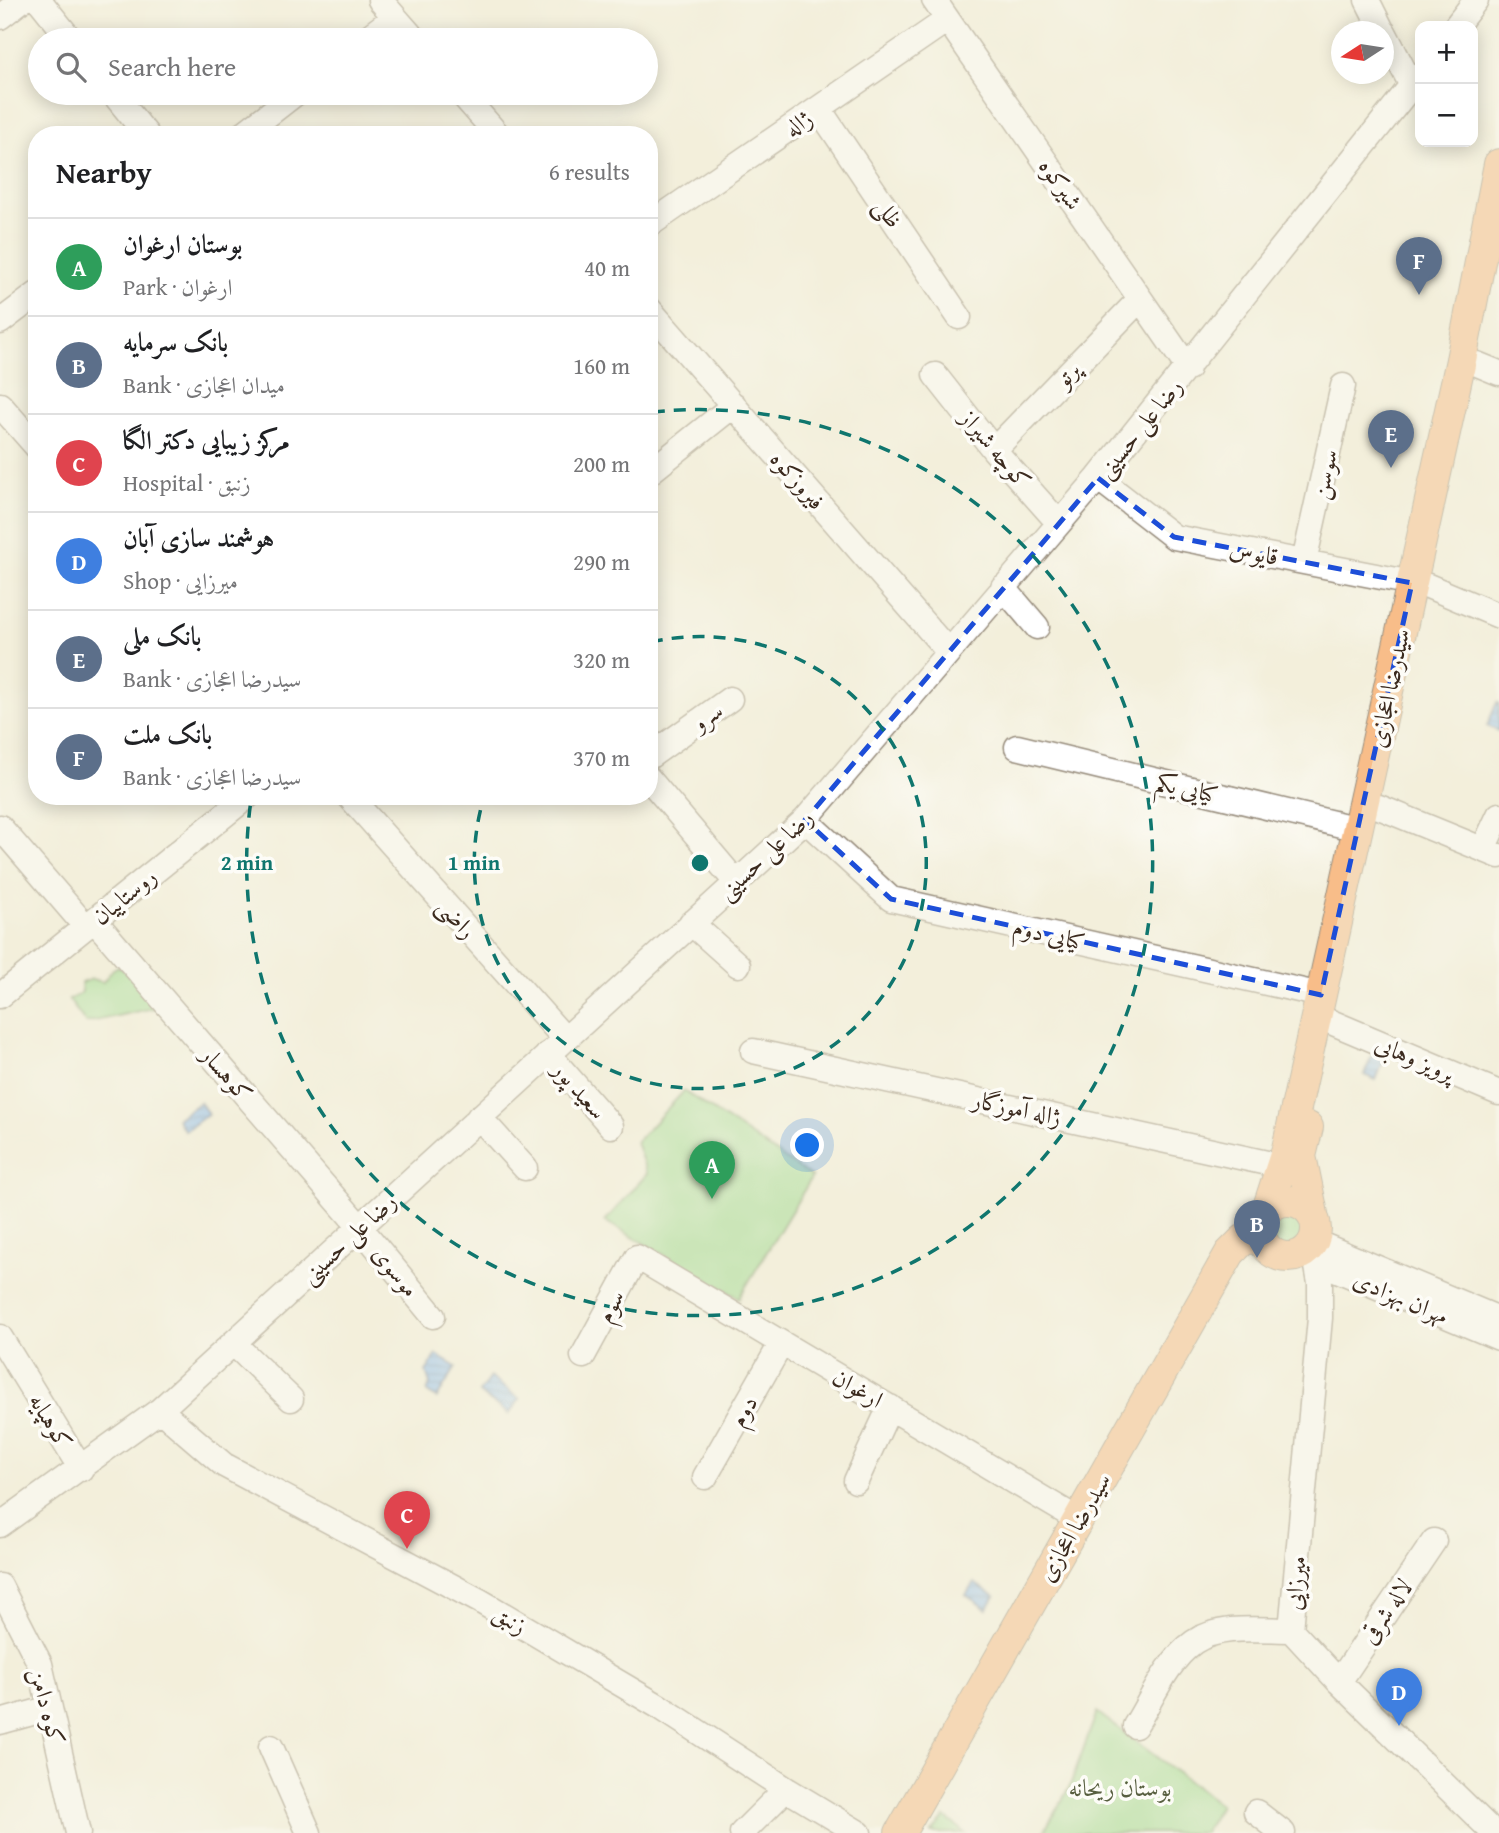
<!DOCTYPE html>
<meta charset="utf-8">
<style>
body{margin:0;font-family:"Gentium Book Plus",Amiri,serif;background:#f6f6f6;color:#202124}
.controls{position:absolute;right:21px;top:21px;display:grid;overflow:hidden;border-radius:14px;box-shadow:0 4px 18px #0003}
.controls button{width:63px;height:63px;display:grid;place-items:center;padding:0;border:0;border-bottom:2px solid #e0e0e0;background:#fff;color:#202124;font:35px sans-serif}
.compass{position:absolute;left:1331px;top:21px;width:63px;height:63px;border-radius:50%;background:#fff;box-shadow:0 4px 18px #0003;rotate:258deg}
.you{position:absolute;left:808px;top:1146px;width:24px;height:24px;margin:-18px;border:5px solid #fff;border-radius:50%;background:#1a73e8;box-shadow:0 0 0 10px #1a73e833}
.badge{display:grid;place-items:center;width:46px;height:46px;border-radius:50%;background:#d1495b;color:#fff;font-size:23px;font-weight:700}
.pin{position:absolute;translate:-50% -58px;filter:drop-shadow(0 2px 4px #0008)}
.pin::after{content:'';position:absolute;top:37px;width:24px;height:21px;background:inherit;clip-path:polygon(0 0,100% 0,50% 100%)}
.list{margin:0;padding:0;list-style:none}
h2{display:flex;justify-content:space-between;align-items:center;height:91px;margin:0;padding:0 28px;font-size:30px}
h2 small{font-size:23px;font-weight:400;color:#757577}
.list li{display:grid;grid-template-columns:46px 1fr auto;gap:21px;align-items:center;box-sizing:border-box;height:98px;padding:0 28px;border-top:2px solid #e0e0e0}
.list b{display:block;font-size:26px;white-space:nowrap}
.list p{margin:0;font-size:23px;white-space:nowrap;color:#757577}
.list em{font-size:23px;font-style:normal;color:#757577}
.icon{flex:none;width:38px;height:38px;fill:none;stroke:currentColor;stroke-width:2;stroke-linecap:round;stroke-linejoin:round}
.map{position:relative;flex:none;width:1499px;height:1833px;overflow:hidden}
.search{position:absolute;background:#fff;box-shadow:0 4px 18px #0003;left:28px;top:28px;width:630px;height:77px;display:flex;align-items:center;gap:18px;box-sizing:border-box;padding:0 24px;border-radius:38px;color:#757577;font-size:26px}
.panel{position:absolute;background:#fff;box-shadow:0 4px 18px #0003;left:28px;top:126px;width:630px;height:679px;border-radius:28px}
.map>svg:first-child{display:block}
</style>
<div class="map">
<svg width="1499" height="1833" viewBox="0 0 1499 1833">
<defs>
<pattern id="water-rules" width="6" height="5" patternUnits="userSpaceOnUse" patternTransform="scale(1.75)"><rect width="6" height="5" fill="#83b7f1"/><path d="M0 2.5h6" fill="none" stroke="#6c95c3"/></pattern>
</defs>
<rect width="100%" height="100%" fill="#fdfcf7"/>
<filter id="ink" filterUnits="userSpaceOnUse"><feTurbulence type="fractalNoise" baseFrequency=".0143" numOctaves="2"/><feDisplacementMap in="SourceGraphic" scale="14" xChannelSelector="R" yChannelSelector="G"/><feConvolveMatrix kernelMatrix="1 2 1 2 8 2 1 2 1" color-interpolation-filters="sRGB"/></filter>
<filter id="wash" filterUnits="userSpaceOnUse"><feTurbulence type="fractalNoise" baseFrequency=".00686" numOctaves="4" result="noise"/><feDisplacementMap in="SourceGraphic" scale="28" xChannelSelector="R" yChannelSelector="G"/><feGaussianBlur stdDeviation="1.57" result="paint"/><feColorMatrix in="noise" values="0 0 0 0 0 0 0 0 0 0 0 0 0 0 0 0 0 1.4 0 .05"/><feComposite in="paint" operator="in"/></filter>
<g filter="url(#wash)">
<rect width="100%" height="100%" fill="#f3efdb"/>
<path fill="#9bda8f" stroke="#6b8256" stroke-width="2" d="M118 966 167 1005 86 1023 69 1000 82 992 81 983 92 979 103 982 112 970Z
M684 1091 812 1177 739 1298 605 1221 647 1174 636 1142Z
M1291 1205 1298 1208 1310 1226 1302 1246C1290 1254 1280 1253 1269 1243L1265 1220 1283 1206Z
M1097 1712 1220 1805 1204 1833H1043L1069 1788Z
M945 1817 965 1833H932Z"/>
<path fill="url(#water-rules)" stroke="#5f7088" stroke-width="2" d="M1497 702 1499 703V731L1487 726Z
M1374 1051 1386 1056 1376 1080 1364 1075Z
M200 1102 208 1114 185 1131 177 1119Z
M436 1355 456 1367 437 1398 427 1392 430 1384 426 1372Z
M490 1377 520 1399 509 1414 479 1393Z
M974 1583 995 1596 987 1609 966 1595Z"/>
</g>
<g filter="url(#ink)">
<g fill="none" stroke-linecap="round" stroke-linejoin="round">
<g stroke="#978c7c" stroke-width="27">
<path id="minor" d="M39 0 71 40
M380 0 415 40
M934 0 1188 368
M1367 0 1383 32
M0 17 22 0
M1456 26 1476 0
M1384 32 1412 86
M364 40 395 17
M113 93 147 135
M461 93 498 135
M819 109 959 317
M242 135 296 93
M649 225 947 20
M649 309 948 651
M0 322 37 294
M1477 364 1499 373
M935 375 994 450 1058 522
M0 405 37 447
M994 450 1140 299
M649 473 734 405
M1098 478 1174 537 1428 586 1499 616
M1304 562 1343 386
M1003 587 1037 627
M1017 747 1358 829
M649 757 730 699
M649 779 736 882
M349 796 565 1039
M1379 807 1499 856
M805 820 891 899 1321 995
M0 827 86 927
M1483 849 1499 815
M94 920 360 1227 433 1316
M691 923 738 965
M0 996 248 796
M1331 1022 1499 1093
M753 1051 1281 1166
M548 1054 611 1126
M479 1117 525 1168
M1313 1241 1499 1319
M1308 1255 1316 1261 1499 1338
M1316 1261 1320 1283V1318L1291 1630 1339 1682 1494 1833
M0 1337 81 1469
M233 1343 291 1399
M583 1356 637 1257 1079 1520
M160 1410 224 1465 480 1601 660 1707 786 1789 859 1833
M705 1477 781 1344
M856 1481 890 1407
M0 1525 160 1410 805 820 1098 478 1420 75
M0 1586 40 1664 78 1833
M1339 1682 1434 1541
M0 1722 50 1708
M1135 1726C1152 1699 1167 1661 1194 1642 1220 1624 1261 1630 1291 1630
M271 1747 309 1833
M1256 1812 1283 1833
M742 1833 786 1789"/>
</g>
<g stroke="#978c7c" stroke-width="32">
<path id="major" d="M1308 1127 1301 1156 1314 1219
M1260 1229a28 28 0 1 1 56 0a28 28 0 1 1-56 0Z
M1267 1210 1287 1149 1461 360 1499 164
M900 1833 1230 1253 1243 1240 1260 1237"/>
</g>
<use href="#minor" stroke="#fff" stroke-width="24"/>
<use href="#major" stroke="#f8bd89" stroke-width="30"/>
</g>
</g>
<path d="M0 0H1499V1833H0ZM1098 478 1174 537 1412 583 1321 995 891 899 805 820Z" fill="#f3efdb" fill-opacity=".55" fill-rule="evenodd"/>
<path fill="none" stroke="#1d4ed8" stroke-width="5" stroke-dasharray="14 9" stroke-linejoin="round" d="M1098 478 1174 537 1412 583 1321 995 891 899 805 820Z"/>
<g fill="none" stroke="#0f766e" stroke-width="3.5" stroke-dasharray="12 9">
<path d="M651 642A226 226 0 1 1 484 797"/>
<path d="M653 412A453 453 0 1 1 251 800"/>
</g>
<g text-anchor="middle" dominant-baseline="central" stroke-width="7" stroke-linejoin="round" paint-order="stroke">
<g font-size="24" fill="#3b2a1e" stroke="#fdfcf7">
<text transform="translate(798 123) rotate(-35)">ژاله</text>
<text transform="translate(1061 184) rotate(55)">شیرکوه</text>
<text transform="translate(889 213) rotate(56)">ظلی</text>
<text transform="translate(1067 374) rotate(-46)">پرتو</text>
<text transform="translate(1139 428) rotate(-51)">رضا علی حسینی</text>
<text transform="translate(996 449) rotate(50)">کوچه شیراز</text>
<text transform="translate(1324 474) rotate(-77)">سوسن</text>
<text transform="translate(798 480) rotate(49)">فیروزکوه</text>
<text transform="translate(1254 552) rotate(11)">قایوس</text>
<text transform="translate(1389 688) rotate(-78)">سیدرضا اعجازی</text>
<text transform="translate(707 716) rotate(-35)">سرو</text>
<text transform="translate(1187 788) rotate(13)">کیایی یکم</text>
<text transform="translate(765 854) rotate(-43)">رضا علی حسینی</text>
<text transform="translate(124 896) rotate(-39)">روستاییان</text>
<text transform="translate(457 918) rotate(48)">راضی</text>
<text transform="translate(1049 934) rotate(13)">کیایی دوم</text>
<text transform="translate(1415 1058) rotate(23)">پرویز وهابی</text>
<text transform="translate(227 1074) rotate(49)">کوهسار</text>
<text transform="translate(580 1090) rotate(49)">سعید پور</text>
<text transform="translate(1017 1108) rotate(12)">ژاله آموزگار</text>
<text transform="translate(348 1238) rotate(-43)">رضا علی حسینی</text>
<text transform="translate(396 1271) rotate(51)">موسوی</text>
<text transform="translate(1401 1297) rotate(23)">مهران بهزادی</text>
<text transform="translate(610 1306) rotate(-62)">سوم</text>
<text transform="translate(858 1388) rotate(30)">ارغوان</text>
<text transform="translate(743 1411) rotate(-60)">دوم</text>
<text transform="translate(51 1421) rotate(59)">کوهپایه</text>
<text transform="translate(1074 1527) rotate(-60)">سیدرضا اعجازی</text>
<text transform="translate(1295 1583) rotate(-85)">میرزایی</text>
<text transform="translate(1386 1611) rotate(-56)">لاله شرقی</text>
<text transform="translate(510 1619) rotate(30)">زنبق</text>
<text transform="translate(48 1706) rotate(76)">کوه دامن</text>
</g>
<g font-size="24" fill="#585f40" stroke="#fdfcf7">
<text x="1120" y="1787">بوستان ریحانه</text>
</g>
</g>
<circle cx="700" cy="863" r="10" fill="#0f766e" stroke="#fdfcf7" stroke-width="3.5"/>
<g font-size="21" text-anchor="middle" font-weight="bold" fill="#0f766e" stroke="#fdfcf7" stroke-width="7" stroke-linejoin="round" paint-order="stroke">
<text x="474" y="870">1 min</text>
<text x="247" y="870">2 min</text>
</g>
</svg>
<div class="controls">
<button>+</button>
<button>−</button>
</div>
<svg class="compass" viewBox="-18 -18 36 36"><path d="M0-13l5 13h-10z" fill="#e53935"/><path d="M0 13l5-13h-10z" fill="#757577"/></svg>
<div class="you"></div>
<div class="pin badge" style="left:712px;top:1199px;background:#2e9e5b">A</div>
<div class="pin badge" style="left:1257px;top:1258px;background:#5c6f8a">B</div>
<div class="pin badge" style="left:407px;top:1549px;background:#e0444e">C</div>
<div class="pin badge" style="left:1399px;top:1726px;background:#3f7fe0">D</div>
<div class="pin badge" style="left:1391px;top:468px;background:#5c6f8a">E</div>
<div class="pin badge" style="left:1419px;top:295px;background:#5c6f8a">F</div>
<div class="search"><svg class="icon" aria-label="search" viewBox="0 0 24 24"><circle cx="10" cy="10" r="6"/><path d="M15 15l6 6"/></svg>Search here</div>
<section class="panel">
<h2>Nearby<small>6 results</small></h2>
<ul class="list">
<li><span class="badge" style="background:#2e9e5b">A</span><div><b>بوستان ارغوان</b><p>Park · ارغوان</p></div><em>40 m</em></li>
<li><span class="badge" style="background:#5c6f8a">B</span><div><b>بانک سرمایه</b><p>Bank · میدان اعجازی</p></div><em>160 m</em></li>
<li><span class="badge" style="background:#e0444e">C</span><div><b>مرکز زیبایی دکتر الگا</b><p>Hospital · زنبق</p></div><em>200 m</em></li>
<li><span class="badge" style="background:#3f7fe0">D</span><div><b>هوشمند سازی آبان</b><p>Shop · میرزایی</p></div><em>290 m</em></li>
<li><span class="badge" style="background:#5c6f8a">E</span><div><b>بانک ملی</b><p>Bank · سیدرضا اعجازی</p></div><em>320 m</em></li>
<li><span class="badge" style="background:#5c6f8a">F</span><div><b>بانک ملت</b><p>Bank · سیدرضا اعجازی</p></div><em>370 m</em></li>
</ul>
</section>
</div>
